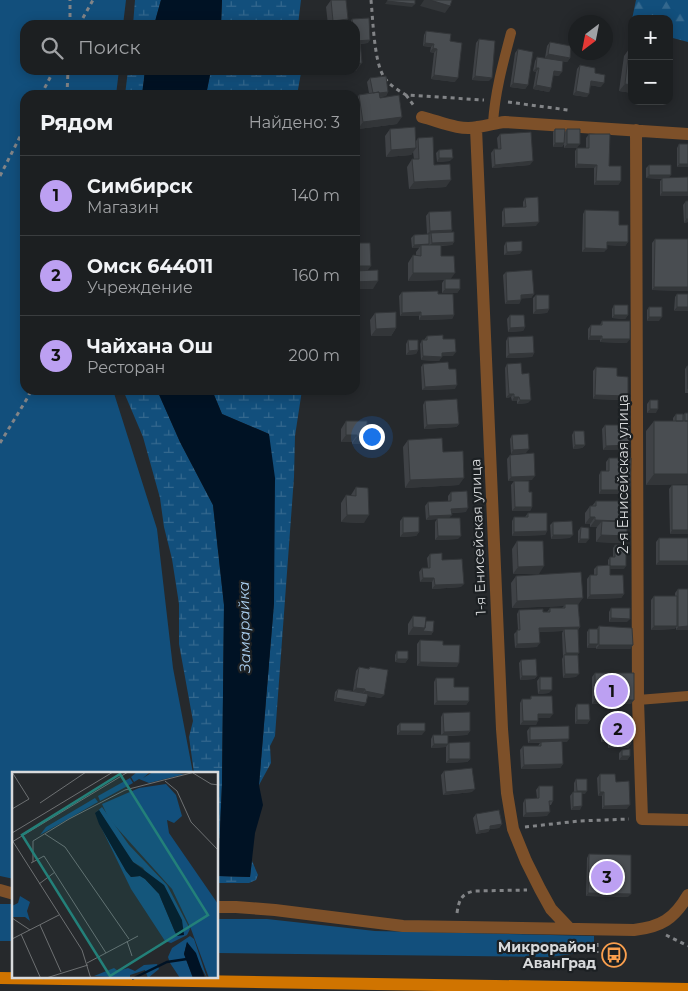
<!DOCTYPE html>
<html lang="ru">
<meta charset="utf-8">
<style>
body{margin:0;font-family:Montserrat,sans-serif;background:#292c2e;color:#f1f3f6}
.controls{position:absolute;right:15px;top:15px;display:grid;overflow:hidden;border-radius:10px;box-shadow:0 2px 12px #0003}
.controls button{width:45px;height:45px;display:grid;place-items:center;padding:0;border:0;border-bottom:1px solid #3a3d3f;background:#1c1f21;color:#f1f3f6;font:25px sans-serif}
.compass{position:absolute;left:568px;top:15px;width:45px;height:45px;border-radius:50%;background:#1c1f21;box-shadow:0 2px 12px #0003;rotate:212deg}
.you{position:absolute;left:371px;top:436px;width:18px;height:18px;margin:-12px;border:4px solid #fff;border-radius:50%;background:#1a73e8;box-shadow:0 0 0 8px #1a73e833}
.badge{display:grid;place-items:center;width:32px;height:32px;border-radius:50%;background:#bca0f2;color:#111;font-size:16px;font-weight:700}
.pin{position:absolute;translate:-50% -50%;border:2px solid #fff;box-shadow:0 1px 5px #0006}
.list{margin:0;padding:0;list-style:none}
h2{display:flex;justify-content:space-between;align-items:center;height:65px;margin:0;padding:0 20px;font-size:21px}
h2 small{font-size:16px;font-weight:400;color:#a0a2a5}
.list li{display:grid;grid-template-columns:32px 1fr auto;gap:15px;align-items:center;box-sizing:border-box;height:80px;padding:0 20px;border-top:1px solid #3a3d3f}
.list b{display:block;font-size:19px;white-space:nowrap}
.list p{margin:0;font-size:16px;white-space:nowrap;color:#a0a2a5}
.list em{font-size:16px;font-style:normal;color:#a0a2a5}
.icon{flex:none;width:28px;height:28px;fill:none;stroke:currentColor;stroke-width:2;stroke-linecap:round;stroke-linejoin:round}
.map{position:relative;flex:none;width:688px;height:991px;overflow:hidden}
.search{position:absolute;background:#1c1f21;box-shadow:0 2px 12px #0003;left:20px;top:20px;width:340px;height:55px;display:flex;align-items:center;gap:12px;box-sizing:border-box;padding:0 18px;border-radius:15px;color:#a0a2a5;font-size:19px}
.panel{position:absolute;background:#1c1f21;box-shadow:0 2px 12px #0003;left:20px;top:90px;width:340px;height:305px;border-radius:15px}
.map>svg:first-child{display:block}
</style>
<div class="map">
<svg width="688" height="991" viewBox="0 0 688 991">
<defs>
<pattern id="forest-firs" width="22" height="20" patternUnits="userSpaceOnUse" patternTransform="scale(1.25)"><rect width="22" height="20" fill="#124f7c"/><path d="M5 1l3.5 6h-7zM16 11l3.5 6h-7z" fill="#34688e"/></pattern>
<pattern id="wetland-marsh" width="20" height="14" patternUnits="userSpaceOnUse" patternTransform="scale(1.25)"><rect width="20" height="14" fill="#124f7c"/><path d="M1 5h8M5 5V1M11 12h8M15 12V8" fill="none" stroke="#34688e"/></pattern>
</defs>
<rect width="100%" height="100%" fill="#26292c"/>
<path fill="#124f7c" d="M0 0H126L123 25H25V70H119L116 95H25V390H113L157 529 173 668 193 773 14 774V879L0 876Z
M0 904H14V941H0Z
M218 919H267L375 931 594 936V951L550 957 218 953Z"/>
<path fill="url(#forest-firs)" d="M636 0H688V42L669 37V19H632V25L631 24Z"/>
<path fill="url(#wetland-marsh)" d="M135 0H161L154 25H133Z
M222 0H301L298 25H221Z
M128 70H145L142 95H125Z
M211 70H301V73L297 95H206Z
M123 390H157L180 442 213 505 224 605 222 784 218 876 250 877 252 861 258 875 256 880 249 883H218V774L194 773 189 737 193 721 179 644V604L172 559 164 527 160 498 143 437Z
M212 390H302L295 436 294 477 275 736 270 746 271 763 259 785 274 603 269 434 222 414Z"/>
<path fill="#001224" d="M161 0H222L221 25H154Z
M145 70H211L206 95H142Z
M157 390H212L222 414 269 434 275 478 274 603 259 785 263 805 255 833 250 877 218 876 222 784 224 605 213 505 180 442Z"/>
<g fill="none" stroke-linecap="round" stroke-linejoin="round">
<path stroke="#828487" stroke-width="3" stroke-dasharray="4 4" stroke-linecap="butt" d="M371 0C373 20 374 62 384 77 389 85 398 90 406 95L484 100
M70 25V0
M79 25 93 0
M41 95 54 70
M67 95 68 70
M406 95 414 106
M508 102 568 110
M0 176 25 127
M0 443 28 397 31 390
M525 827 579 821 629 819
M457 913C459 900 461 894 474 891L527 890
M666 935 688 946
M597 943V953"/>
<path stroke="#7d5029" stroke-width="10" d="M493 123C495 92 503 63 511 33
M638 700 688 696"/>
<path stroke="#7d5029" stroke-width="12" d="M422 117C439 121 459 131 477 127 487 126 495 123 505 122L688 134
M476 128 502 729 507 793 513 829 526 861 540 889 551 909 569 928
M636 130 638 700 642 819 688 820
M0 890 14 894
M218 907H236L275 910 403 926 634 930C661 927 674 919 688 895"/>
<path stroke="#d07400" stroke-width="12" d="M0 978 688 989"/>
</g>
<path fill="#3f4246" d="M331 0 344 25H328L326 7Z
M352 19 368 43 360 44 356 71 331 73V70H355V25H350V23Z
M426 31 450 41 455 82 431 79 434 53 430 52 431 47 423 46 424 35Z
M479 39 489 81 472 80 476 43Z
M550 42 570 58 567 62 545 58 547 46Z
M518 49 528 85 525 89 510 87 515 53Z
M629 49H632V93L619 91 624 56Z
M537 57 559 76 553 75 551 88 549 92 533 89 536 72 533 71 535 61Z
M580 65 595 73 601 87 590 85 587 97 573 95 577 69Z
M370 78 388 92 386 96 380 97V98L397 124 358 129 355 109V101L359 95 369 93 367 82Z
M390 129 416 141 418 138 434 165 446 187 409 189 407 167 412 159H414L413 152 411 155 386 157 385 136Z
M555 129 565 132 567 129 577 148H564V144L562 147H553V132Z
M500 134 530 165 492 168 491 153 494 149H498L497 138Z
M589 134 609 166 621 181 618 185H594V168H575V151L577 148H586V138Z
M679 144H688V167H677V148Z
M439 150 450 161 437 162 436 153Z
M649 165 669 178 688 177V196H660V181L662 179 646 178V168Z
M525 198 536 226 502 227V212L504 208 523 207V202Z
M686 201H688V222L684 223 683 205Z
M585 210 619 225 628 242 625 246 607 245 604 252H582L583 214Z
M429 212 452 230 451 232 454 242 452 245 441 246V256L450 279 460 289 457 293H442V283L444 280 408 281V263L413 255H416V252L419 248H412L411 238 414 235 427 234 426 216Z
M655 239H688V291L652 290V243Z
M506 242 520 254 504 255V246Z
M506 272 534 294 531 298H521V300L519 304H505L503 275Z
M402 292 438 294 454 315 452 319 419 320V316H400L399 296Z
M677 294H688L674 311 675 297Z
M536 295 549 309 547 313 533 314V298Z
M614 305 628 315 625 319 612 318V309Z
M649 307 659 321H647V310Z
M375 313 396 328 391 336H371L370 320Z
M510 315 525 327 523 331 508 332 507 319Z
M602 321 627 343 600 342V340H588V329L591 325H600Z
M427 336 443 339 453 356H442L439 361 421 360 420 344 422 340H424Z
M508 337 534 353 532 357 506 358V341Z
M408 340 418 350 416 354 406 355V344Z
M423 364 449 369 455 389 422 390 421 367Z
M507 364 522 374 528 403 517 404V401H512L511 397 506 398 505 368Z
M687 366 688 393H685V369Z
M596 367 617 376 628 396 626 400 593 399V371Z
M650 400 656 413H647V404Z
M425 401 459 424 456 427 424 429 423 405Z
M685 413H688V484L646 485V431L654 421H673V418L676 414 683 415Z
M346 421 367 437 362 444H352V442H341V429Z
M605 425 627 449 603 450 602 429Z
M574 431 585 445 582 448 573 449 572 435Z
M512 435 526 453 511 454 510 439Z
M408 440 443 452 459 485 405 488 403 447Z
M510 455 532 480 508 481 507 459Z
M609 458 628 494H599V475L601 471H606V462Z
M514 481 529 492 532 507 530 511H512L511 485Z
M672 485H688V534H670L669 489Z
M356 487 364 523 341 522V503L346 495H351Z
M451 492 466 512 452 513 449 518 458 539 435 540V522L437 519 426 520 425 506 428 502 448 501V496Z
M596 501 618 522 627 536 622 543 596 542V529L597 527H590V524H585V513L590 506H592Z
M528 513 547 531 545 535 512 536V521L514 517H525Z
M403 517 419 532 416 536 400 537V521Z
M553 522 570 538 551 539 550 525Z
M581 527 586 543H578V531Z
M659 538H688V565H656V542Z
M517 541 539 574H513L512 549Z
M615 545 624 569H610V575L624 594 621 598 587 599V579L590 575H594V569L597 566 608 565V560L610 557H613V548Z
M430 554 442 560 461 587 432 589V582H420L419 572 422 568H428L427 558Z
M516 576 578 604 580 627 578 630V655L576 677 563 678 562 659 563 657 562 633 563 631 539 632 537 647 515 648 514 634 518 630 517 614 519 610 547 612 550 608H562L564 606 512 608 511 583Z
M678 589 688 630H676V627L674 629 651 630V600L654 596H675V593Z
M611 608 627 622H609V612Z
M413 616 426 621 433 632 431 635H408V624Z
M599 626 633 645 630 649H596V647L595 648H587V632L589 629H597Z
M420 640 443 645 457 667 417 666V644Z
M397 651 408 659 405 663 395 662V655Z
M521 660 537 676 534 679 520 680 519 663Z
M359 667 368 669 370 667 381 698 367 696 364 706 334 701 335 692 338 689 353 691 356 671Z
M595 673 631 704H592V677Z
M540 677 549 693 538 694 537 681Z
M436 678 454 687 469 701 466 705H434V682Z
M531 696 550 718H538L536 725H520V703L522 699H530Z
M577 704 590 720 587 724H575V708Z
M443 713 470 731 467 735 448 736V743L470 759 467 762 446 763V747L431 748V739L433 735H441V717Z
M624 716 631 744 628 748H608V742H601V736L604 732H607V723L610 719H622Z
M400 723 422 735H397V726Z
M530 727 567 742H562L563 764 560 768 521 769 520 750 523 746H538L540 743H528L527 731Z
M622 750 630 756 627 760H619V753Z
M444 771 472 792 443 795 441 775Z
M600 774 616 782 627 809H602V796H598L597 778Z
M576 779 585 794H582L580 810H571L570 796 573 792H574V783Z
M539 786 553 801 551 805H549L547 816 523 817V803L525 799 537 798 536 790Z
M476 814 502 824 499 828 490 829 488 832 476 834 473 818Z
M589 854 628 897 586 896 587 858Z"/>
<path fill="#333639" d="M424 0H430L450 6 445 13 420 6Z
M387 1 415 4 412 7 385 4Z
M348 19 344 25H330L333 21Z
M370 40 368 43 355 44V41Z
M425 43 434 44 431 47 423 46Z
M433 48 437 49 434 53 430 52Z
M548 54 570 58 567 62 545 58Z
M362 63 356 71 331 73 333 70H355V64Z
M536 68H539L536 72 533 71Z
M330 70 328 74 317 75 319 71Z
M554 71 562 72 559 76 551 75Z
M434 75 458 78 455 82 431 79Z
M475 76 492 78 489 81 472 80Z
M591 81 604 83 601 87 588 85Z
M513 83 528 85 525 89 510 87Z
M625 84 632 85V93L619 91Z
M536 85 551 88 549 92 533 89Z
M576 91 589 94 587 97 573 95Z
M388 92 386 96 370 98 373 94Z
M402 117 397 124 358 129 363 122Z
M555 143H564L562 147H553Z
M567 144H580L577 148H564Z
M416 148 411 155 386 157 391 150Z
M439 158H453L450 161 437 162Z
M533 161 530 165 492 168 495 165Z
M577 164 597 165 594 168H575Z
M679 164H688V167H677Z
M649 175H671L668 179 646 178Z
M451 180 446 187 409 189 414 182Z
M596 181H621L618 185H594Z
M662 192H688V196H660Z
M686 219H688V222L684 223Z
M539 222 536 226 502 227 505 224Z
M452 230 450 233H431L430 234H427L430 231Z
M454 242 452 245 429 246 432 243Z
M607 242H628L625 246 604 245Z
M429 244 426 248 421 245 419 248H412L414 245Z
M585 248 607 249 604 252H582Z
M522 251 520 254 504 255 507 252Z
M355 266H371L365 274H355Z
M413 273H455L450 280 445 279 444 280 408 281Z
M378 281 373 289H355V282Z
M654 287H688V291L652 290Z
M445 289H460L457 293H442Z
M534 294 531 298 518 299 521 295Z
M521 300 519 304H505L507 301Z
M677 307H688V311H674Z
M549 309 547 313 533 314 536 310Z
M421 312 419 316H400L402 313Z
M454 315 452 319 419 320 421 316Z
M614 315H628L625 319 612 318Z
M649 317H662L659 321H647Z
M525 327 523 331 508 332 510 328Z
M396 328 391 336H371L376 329Z
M590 336H602L600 340H588Z
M602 339H630L627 343 600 342Z
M418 350 416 354 406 355 409 351Z
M456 352 453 356H439L442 353Z
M534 353 532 357 506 358 509 354Z
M423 356 442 357 439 361 421 360Z
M457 385 455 389 422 390 425 387Z
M509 394H514L511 397 506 398Z
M595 395 628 396 626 400 593 399Z
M514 397H519L517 401H512Z
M520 400H531L528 403 517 404Z
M650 409H658L656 413H647Z
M459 424 456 427 424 429 427 425Z
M346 435H357L352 442H341Z
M357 437H367L362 444H352Z
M575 445H585L582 448 573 449Z
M629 445 627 449 603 450 606 446Z
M529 449 526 453 511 454 513 450Z
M654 474H688V484L646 485Z
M535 476 532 480 508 481 511 477Z
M464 478 459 485 405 488 410 480Z
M601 490H630L628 494H599Z
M515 507H532L530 511H512Z
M468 508 466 512 449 513 451 509Z
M347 515H369L364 523 341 522Z
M452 515 449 518 426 520 429 516Z
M590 517H595L590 524H585Z
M595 520 619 521 614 528 602 521 597 527H590Z
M672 530H688V534H670Z
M547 531 545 535 512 536 514 532Z
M419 532 416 536 400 537 403 533Z
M553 535H573L570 538 551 539Z
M601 535 627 536 622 543 596 542Z
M438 536H461L458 539 435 540Z
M580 539H589L586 543H578Z
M659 561H688V565H656Z
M544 566 539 574H513L518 567Z
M610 566H626L624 569H608Z
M423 578H434L432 582H420Z
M464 584 461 587 432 589 435 585Z
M624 594 621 598 587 599 590 595Z
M583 598 578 605 565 604 564 606 512 608 517 601Z
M611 618 630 619 627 622H609Z
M654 626H677L674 629 651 630Z
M688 626V630H676L678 627Z
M413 627 425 628 433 632 431 635H408Z
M580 627 577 631 564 629 563 631 536 632 539 628Z
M540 643 537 647 515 648 517 644Z
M589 644H598L595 648H587Z
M599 645H633L630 649H596Z
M566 653H579L576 657 564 655Z
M397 659H408L405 663 395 662Z
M420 662 459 663 457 667 417 666Z
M565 674H579L576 677 563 678Z
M522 676H537L534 679 520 680Z
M356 688 365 689 363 693 353 691Z
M540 690H552L549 693 538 694Z
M365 691 384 695 381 698 362 695Z
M336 698 366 703 364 706 334 701Z
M595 700H634L631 704H592Z
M437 701H469L466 705H434Z
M538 714H553L550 718H535Z
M577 720H590L587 724H575Z
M523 721H538L536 725H520Z
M400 731H425L422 735H397Z
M470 731 467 735 441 736 444 732Z
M604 738H610L608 742H601Z
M569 739 567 742 528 743 530 740Z
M434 744H448L446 747 431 748Z
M631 744 628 748H608L610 745Z
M622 756H630L627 760H619Z
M449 759H470L467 762 446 763Z
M563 764 560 768 521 769 524 765Z
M475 789 472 792 443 795 446 792Z
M577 791H587L585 794H574Z
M600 792H604L602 796H598Z
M630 805 627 809H602L604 806Z
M582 806 580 810H571L573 807Z
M550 812 547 816 523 817 526 813Z
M502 824 499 828 490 829 488 832 476 834 479 831 490 826Z
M588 893 631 894 628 897 586 896Z"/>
<path fill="#494d51" stroke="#333639" d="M331 0H346L348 19 333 21Z
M388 0H415V4L387 1Z
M430 0H452L450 6Z
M369 18 370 40 355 41V25H353L352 19Z
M426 31 451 34 450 41 462 43 458 78 434 75 437 49 433 48 434 44 425 43Z
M479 39 495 41 492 78 475 76Z
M355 41H360L362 63 355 64Z
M550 42 571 46 570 58 548 54Z
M518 49 533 52 528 85 513 83Z
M629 49H632V85L625 84Z
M537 57 563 61 562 72 554 71 551 88 536 85 539 68H536Z
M580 65 595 68V73L605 75 604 83 591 81 589 94 576 91Z
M386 76 388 92 379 93V92L373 93 370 78Z
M379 92 380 98 399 95 402 117 363 122 359 95Z
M415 127 416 148 391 150 390 129Z
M555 129H565L564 143H555Z
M567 129H580V144H567Z
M531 132 533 161 495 165 494 149H501L500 134Z
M589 134H610L609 166H621V181H596L597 165 577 164V148H589Z
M433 137 434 165 450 164 451 180 414 182 412 159H419L418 138Z
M679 144H688V164H679Z
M452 149 453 158H439V150Z
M649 165H671V175H649Z
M688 177V192H662V178Z
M538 197 539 222 505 224 504 208 526 207 525 198Z
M686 201H688V219H686Z
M585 210 619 211V225H628V242H607V249L585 248Z
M451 211 452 230 430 231 429 212Z
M454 232V242L432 243 431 233Z
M429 234V244L414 245V235Z
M655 239H688V287H654Z
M522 241V251L507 252 506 242Z
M355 243H370L371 266H355Z
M421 245H441V256H454L455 273H413V255L421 256Z
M378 270V281L355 282V271Z
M532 270 534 294 521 295V300L507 301 506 272Z
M445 279H460V289H445Z
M438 291V294H453L454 315 421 316V312L402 313V292Z
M677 294H688V307H677Z
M536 295H549V309L536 310Z
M614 305H628V315H614Z
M649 307H662V317H649Z
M396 312V328L376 329 375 313Z
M510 315H524L525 327 510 328Z
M602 321H630V339H602V336H590L591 325H602Z
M443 335V339H455L456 352 442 353V357L423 356 422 340H427V336Z
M533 336 534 353 509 354 508 337Z
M408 340H418V350L409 351Z
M448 362 449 369H456L457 385 425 387 423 364Z
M521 363 522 374 529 373 531 400H520L519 397H514V394H509L507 364Z
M687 366H688V389Z
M596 367 617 368V376L628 377V396L595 395Z
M457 399 459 424 427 425 425 401Z
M650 400H658V409H650Z
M685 413H688V421H685Z
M676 414H683V421H676Z
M346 421H367V437H357V435H346Z
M654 421H688V474H654Z
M605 425H629V445L606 446Z
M574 431H584L585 445H575Z
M528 434 529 449 513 450 512 435Z
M442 438 443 452 463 451 464 478 410 480 408 440Z
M534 453 535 476 511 477 510 455Z
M609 458H631L630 490H601V471H609Z
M514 481H529V492H532V507H515Z
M672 485H688V530H672Z
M356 487 368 488 369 515H347L346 495 356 496Z
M467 491 468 508 451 509 452 515 429 516 428 502 451 501V492Z
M596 501H619V521L595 520V517H590V506H596Z
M528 513H547V531L514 532V517H528Z
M403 517H419V532L403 533Z
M437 518H460L461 536H438Z
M572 521 573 535H553V522Z
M602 521 627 522V536L601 535Z
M581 527 589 528V539H580Z
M659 538H688V561H659Z
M517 541H543L544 566 518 567Z
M615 545H626V566H610V557H615Z
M442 553V560L462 559 464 584 435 585 434 578H423L422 568H430V554Z
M610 565V575H623L624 594 590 595V575H597V566Z
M581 572 583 598 517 601 516 576Z
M678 589H688V626L678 627Z
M654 596H677V626H654Z
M565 604H578L580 627 539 628 540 643 517 644V630H520L519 610 543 609V612H550V608H565Z
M611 608H630V619L611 618Z
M413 616 426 617 425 628 413 627Z
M426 621H434L433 632 423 631 425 628Z
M599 626 632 628 633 645H599Z
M564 629H578L579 653H566Z
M589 629H598V644H589Z
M420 640 443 641V645H460L459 663 420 662Z
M397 651H408V659H397Z
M564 655H578L579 674H565Z
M536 659 537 676H522L521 660Z
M359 667 369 669 370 667 388 670 384 695 365 691V689L356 688Z
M595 673H634V700H595Z
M540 677H552V690H540Z
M436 678H454V687H469V701H437Z
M338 689 368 694 366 703 336 698Z
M531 696H552L553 714H538V721H523L522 699H531Z
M577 704H589L590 720H577Z
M470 712V731L444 732 443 713Z
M624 716H631V744L610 745V738H604V732H610V719H624Z
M400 723H425V731H400Z
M569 726V739L530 740V727Z
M433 735H448V744H434Z
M562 741 563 764 524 765 523 746H541V742Z
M470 742V759H449V743Z
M630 749V756H622V750Z
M472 768 475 789 446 792 444 771Z
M600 774H615L616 782 629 781 630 805 604 806V792H600Z
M576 779H587V791H577Z
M539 786H553V801H549L550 812 526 813 525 799 539 798Z
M573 792H582V806L573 807Z
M499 810 502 824 490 826V829L479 831 476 814Z
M589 854 631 855V894L588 893Z"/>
<defs>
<g id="bus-ring" transform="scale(1.25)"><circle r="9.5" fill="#1c2023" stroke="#fa9f4e" stroke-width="1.5"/><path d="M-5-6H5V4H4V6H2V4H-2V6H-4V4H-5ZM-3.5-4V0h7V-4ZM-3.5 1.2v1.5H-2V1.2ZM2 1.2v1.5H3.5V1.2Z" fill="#fa9f4e"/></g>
</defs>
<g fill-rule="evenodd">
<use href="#bus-ring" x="614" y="955"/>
</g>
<g text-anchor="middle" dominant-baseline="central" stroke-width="4.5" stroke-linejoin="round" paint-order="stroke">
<g font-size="14" fill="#d8dadc" stroke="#1c2023">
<text transform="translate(623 474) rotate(-90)">2-я Енисейская улица</text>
<text transform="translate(478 537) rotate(-92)">1-я Енисейская улица</text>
</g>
<g font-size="14" font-weight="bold" fill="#d8dadc" stroke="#1c2023" text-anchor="end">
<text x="596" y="947">Микрорайон<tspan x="596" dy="16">АванГрад</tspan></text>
</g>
<g font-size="15" font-style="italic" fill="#aaceee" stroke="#1c2023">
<text transform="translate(244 627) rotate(-91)">Замарайка</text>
</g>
</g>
<g transform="translate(12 772)">
<rect width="206" height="206" fill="#26292c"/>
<path d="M125 0H138L131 6 141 0 173 2 137 11 127 7 122 10 119 5ZM118 6 121 11 88 29 86 24ZM154 12 164 23 170 44 162 51 155 48 157 61 206 132V206H197L179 157 160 117 97 47 90 32 127 16ZM83 26 86 30 28 63 34 55Z" fill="#124f7c"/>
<path d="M8 124 18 130 15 139 18 149 13 145H0V134L6 131ZM145 192 147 197 136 206 133 198 118 203V206L82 204 102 196 106 199 116 196 123 199 132 193Z" fill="#124f7c"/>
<path d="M90 35 117 73 155 113 178 157 175 163 159 171 153 169 119 117 89 55 114 99 119 105 128 104 133 107 147 122 163 160 172 163 131 96 121 90 110 77 87 38 82 42ZM178 164 182 167 195 206 175 170 172 182 181 206H168L158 191 156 185 160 176Z" fill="#124f7c"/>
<path d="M87 38 121 90 152 113 170 148 172 163 165 164 163 160 147 122 133 107 128 104 119 105 114 99 87 52 83 41ZM175 170 184 181 193 206H181L172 182Z" fill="#001224"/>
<path fill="none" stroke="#001224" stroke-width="2.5" d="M120 207 155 190 175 187"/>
<path fill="none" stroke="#6d7072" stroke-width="1" d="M181 1 199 12 207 13M153 9 165 19 179 50 207 79M28 31 74 0M0 37 17 27 0 0M0 61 101 0M33 62 53 75 117 167M0 68 70 178 79 207M0 70 116 0M21 90V69L57 47 113 18 183 0M19 91 32 84 94 181M27 112 43 100M0 146 18 158M28 153 49 200M9 162 29 207M0 167 47 143M115 169 120 184M75 191 126 164M31 207 76 193"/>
<path fill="#238079" fill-opacity="0.15" stroke="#238079" stroke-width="2.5" d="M108 2 196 143 98 204 10 63Z"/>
<rect width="206" height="206" fill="none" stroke="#d8dadc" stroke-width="2.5"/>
</g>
</svg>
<div class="controls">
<button>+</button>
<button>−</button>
</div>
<svg class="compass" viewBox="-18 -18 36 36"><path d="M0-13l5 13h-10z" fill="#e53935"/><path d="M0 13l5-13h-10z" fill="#a0a2a5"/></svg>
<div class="you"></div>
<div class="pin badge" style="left:612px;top:691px">1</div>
<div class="pin badge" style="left:618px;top:729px">2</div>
<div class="pin badge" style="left:607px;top:877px">3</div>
<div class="search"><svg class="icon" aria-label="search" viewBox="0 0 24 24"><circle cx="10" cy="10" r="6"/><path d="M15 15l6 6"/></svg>Поиск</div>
<section class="panel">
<h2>Рядом<small>Найдено: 3</small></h2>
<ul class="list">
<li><span class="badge">1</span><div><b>Симбирск</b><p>Магазин</p></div><em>140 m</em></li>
<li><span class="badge">2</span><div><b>Омск 644011</b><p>Учреждение</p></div><em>160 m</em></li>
<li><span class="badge">3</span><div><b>Чайхана Ош</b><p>Ресторан</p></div><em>200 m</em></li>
</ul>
</section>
</div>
